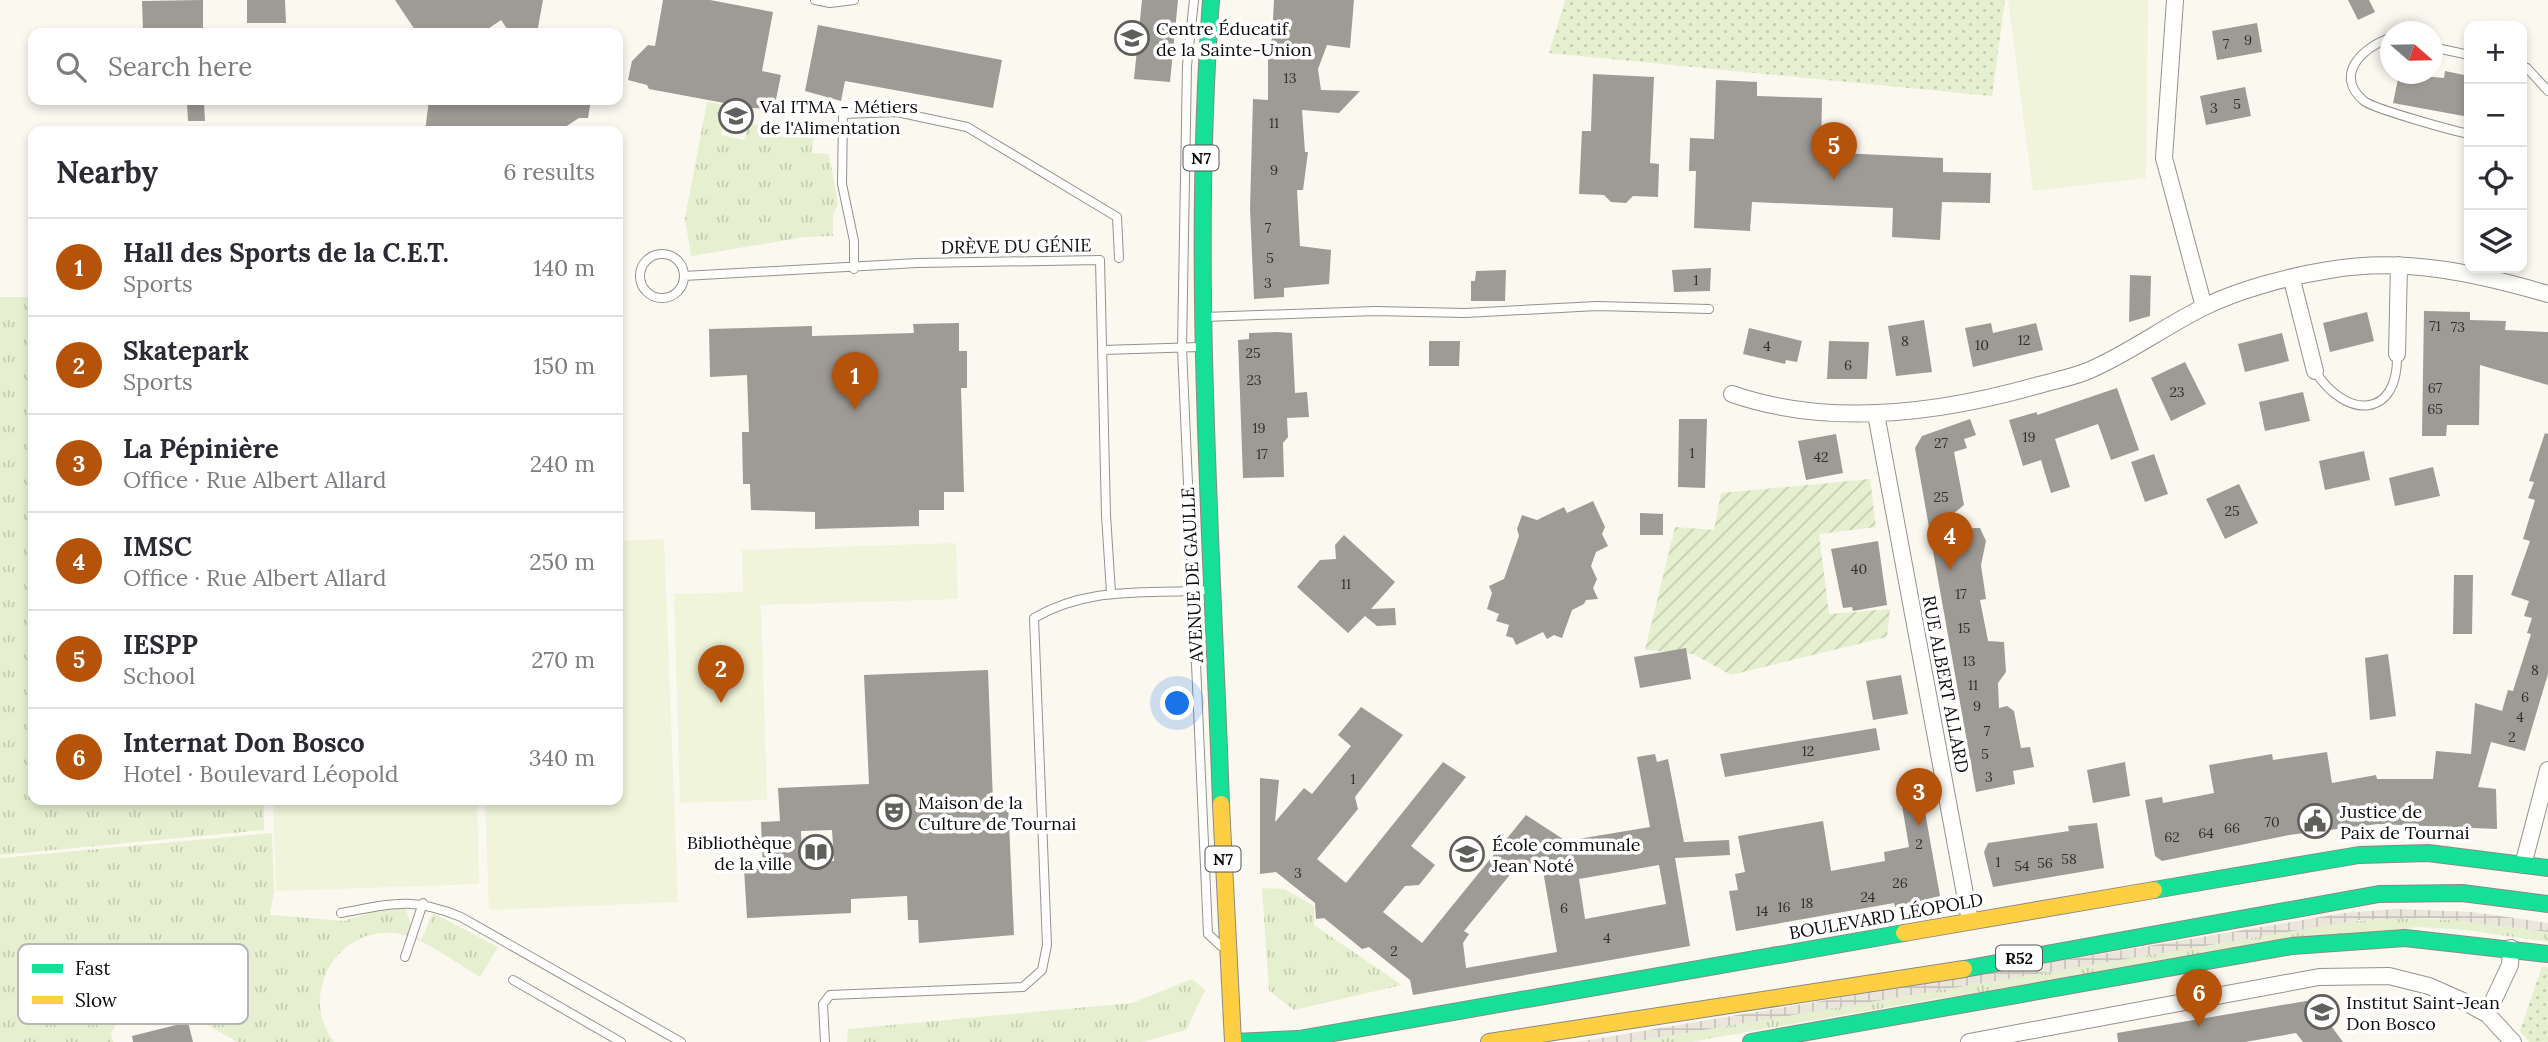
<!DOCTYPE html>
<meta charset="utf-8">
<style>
body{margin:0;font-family:Lora,serif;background:#f2f2f3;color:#2b2b33}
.controls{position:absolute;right:21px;top:21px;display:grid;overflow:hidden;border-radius:14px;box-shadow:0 4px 10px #0003}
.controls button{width:63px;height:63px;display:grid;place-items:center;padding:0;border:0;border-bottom:2px solid #e1e1e2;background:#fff;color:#2b2b33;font:35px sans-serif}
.compass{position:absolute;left:2380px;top:21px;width:63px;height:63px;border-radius:50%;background:#fff;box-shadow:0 4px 10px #0003;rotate:110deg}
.you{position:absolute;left:1178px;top:704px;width:24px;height:24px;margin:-18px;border:5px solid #fff;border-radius:50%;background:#1a73e8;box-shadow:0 0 0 10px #1a73e833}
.badge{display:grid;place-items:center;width:46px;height:46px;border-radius:50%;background:#b45309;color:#fff;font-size:23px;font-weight:700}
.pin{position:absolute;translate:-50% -58px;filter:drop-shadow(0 2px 4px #0008)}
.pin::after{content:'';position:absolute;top:37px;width:24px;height:21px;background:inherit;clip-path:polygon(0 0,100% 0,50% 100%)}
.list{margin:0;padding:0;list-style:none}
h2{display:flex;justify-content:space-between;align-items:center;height:91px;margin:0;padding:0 28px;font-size:30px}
h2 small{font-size:23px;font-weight:400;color:#7c7c81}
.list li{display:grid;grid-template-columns:46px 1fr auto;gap:21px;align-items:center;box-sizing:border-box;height:98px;padding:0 28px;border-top:2px solid #e1e1e2}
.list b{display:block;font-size:26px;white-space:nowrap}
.list p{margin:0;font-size:23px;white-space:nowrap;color:#7c7c81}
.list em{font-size:23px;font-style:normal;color:#7c7c81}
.icon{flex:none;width:38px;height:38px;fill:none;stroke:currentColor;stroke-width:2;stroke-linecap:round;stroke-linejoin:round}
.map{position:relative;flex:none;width:2548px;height:1042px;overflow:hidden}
.search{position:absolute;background:#fff;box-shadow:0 4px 10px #0003;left:28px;top:28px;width:595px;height:77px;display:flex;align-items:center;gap:18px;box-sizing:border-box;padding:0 24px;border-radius:14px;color:#7c7c81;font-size:26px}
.panel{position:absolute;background:#fff;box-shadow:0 4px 10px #0003;left:28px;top:126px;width:595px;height:679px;border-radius:14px}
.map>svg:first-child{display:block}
</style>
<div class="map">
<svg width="2548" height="1042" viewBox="0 0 2548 1042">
<defs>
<pattern id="grass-tufts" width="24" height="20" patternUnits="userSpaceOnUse" patternTransform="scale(1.75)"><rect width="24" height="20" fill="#e6f0d0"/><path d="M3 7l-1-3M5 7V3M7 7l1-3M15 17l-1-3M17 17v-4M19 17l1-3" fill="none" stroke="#c4cdb1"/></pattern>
<pattern id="park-dots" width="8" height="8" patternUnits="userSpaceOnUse" patternTransform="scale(1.75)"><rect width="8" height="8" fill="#e6f0d0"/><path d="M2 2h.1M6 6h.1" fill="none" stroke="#c4cdb1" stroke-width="1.8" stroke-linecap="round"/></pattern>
<pattern id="garden-furrows" width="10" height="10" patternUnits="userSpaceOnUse" patternTransform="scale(1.75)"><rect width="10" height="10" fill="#e6f0d0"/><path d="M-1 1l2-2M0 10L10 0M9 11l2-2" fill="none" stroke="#c4cdb1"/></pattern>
<pattern id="plaza-grid" width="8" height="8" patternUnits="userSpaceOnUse" patternTransform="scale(1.75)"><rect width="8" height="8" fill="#ebe6dc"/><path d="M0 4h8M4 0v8" fill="none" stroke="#c8c4bc"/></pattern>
</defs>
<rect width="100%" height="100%" fill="#fbf8f0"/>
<path fill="url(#grass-tufts)" d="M707 102 727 105 721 135 744 140 749 123 814 136 811 153 829 154 838 204 833 214V236L805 237 691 256 685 218Z
M0 297H33V800H264V830L0 855Z
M272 833 274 891 270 915 344 921 394 905 406 909 413 933 421 940 433 913 498 947 480 977C456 963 420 935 394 933 336 927 298 996 334 1042H238L138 987 111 1033 113 1042H0V858Z
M1262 888 1284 889 1314 906V925L1402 985 1294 1010 1269 991Z
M2399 918 2454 920 2548 932V942L2466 930 2417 927 1930 1000 1690 1042H1632L2330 923Z
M1192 979 1205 990 1186 1030 1142 1042H847L848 1029 1132 1003Z"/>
<path fill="url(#park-dots)" d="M1565 0H2005L1992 96 1549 53Z
M2542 966 2548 968V1042H2529L2520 1031Z"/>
<path fill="url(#garden-furrows)" d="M1870 479 1876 527 1819 534 1829 614 1890 609 1887 637 1731 675 1693 654 1645 650 1675 527 1714 530 1721 493Z"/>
<path fill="#eff4da" d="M2008 0H2148L2146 178 2033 191Z
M664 539 678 902 489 910 485 800H618V541Z
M956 543 958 599 761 605 767 800 680 803 674 594 743 592 742 550Z
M273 800H477L479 884 276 891Z"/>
<path fill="url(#plaza-grid)" d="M2396 909 2473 912 2548 923V932L2436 918 2359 920 1632 1042H1577L2344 913Z"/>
<path fill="#9e9a96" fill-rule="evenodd" d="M203 0V33H143L142 1Z
M247 0H285L286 23H247Z
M395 0H543L537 33H510L501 20 482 33H417Z
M663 0H710L773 12 762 71 781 75 774 109 751 108 649 89 647 85 628 80 632 61 648 45 655 46Z
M1142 0H1178L1170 82 1134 79Z
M1274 0H1354L1350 48 1327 45 1318 69 1321 90 1360 91 1339 113 1302 110 1305 152H1308L1303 190H1297L1300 246 1331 250 1329 284 1284 288V297L1254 299 1250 209 1253 99 1268 100V43L1272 39Z
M2348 0H2369L2375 12 2358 20Z
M2257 23 2262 52 2217 60 2212 31Z
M818 25 1002 60 993 108 845 81 841 101 805 91Z
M2445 71 2469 76V117L2393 103 2399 74 2444 78Z
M1593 74 1654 77 1650 163 1659 164 1658 197 1633 196 1626 203 1611 202 1604 195 1579 194 1582 131H1591Z
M1716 80 1757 82V96L1822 98 1821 152 1943 158V172L1991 173 1990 203 1942 202 1940 240 1892 237 1893 208 1752 202 1750 231 1694 228 1696 171H1689L1690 138 1714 139Z
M2245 87 2251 116 2206 125 2200 96Z
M429 100H591L588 118H579L559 131H425Z
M187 103H204L205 121H188Z
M1711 268 1710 291 1674 292 1672 270Z
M1506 270 1505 301H1471V281H1475L1476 271Z
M2130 275 2151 276 2150 316 2129 322Z
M2424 311 2470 312V320L2506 321 2505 330 2548 332V385L2480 365 2479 425H2447L2446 436H2422Z
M2367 312 2374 341 2330 352 2323 323Z
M1924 320 1932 372 1896 376 1888 326Z
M959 323V351H967V388H961L964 492H944V510H919V526L815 529V512L751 510 750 484H743L742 432H749L747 375 710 377 709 329 812 326V336L914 333 913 324Z
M1991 323 1993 333 2036 323 2043 350 1973 367 1965 328Z
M1749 328 1802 341 1797 362 1786 360 1785 364 1743 354Z
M1277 332 1292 333 1295 393 1307 392 1309 417 1287 418 1288 437 1283 443 1284 477 1243 478 1238 340 1249 339V333Z
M2282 333 2289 361 2245 372 2238 344Z
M1429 341H1460L1459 366H1429Z
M1829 341 1869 342 1867 379H1827Z
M2185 362 2206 404 2171 421 2151 378Z
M2117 388 2139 450 2111 460 2098 424 2055 439 2070 487 2051 493 2041 460 2023 466 2009 420 2037 412V415Z
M2303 392 2310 421 2265 431 2259 402Z
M1679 419H1707L1705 488 1678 487Z
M1970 419 1976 435 1964 439 1967 448 1954 452 1964 505 1930 533 1915 448 1922 436Z
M2545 433 2548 434V674L2525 751 2491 742 2478 787 2496 789 2497 829 2378 824 2289 835 2162 861 2155 856 2145 800 2162 797 2163 803 2214 793 2209 765 2272 754 2273 760 2327 752 2332 783 2376 775 2377 779H2433L2436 751 2471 754 2475 703 2502 711 2508 690 2513 691 2531 634 2527 633 2532 618 2524 616 2529 601 2511 595 2530 541 2523 539 2535 500 2528 498 2534 482 2529 481Z
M1836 434 1843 473 1806 480 1798 441Z
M2364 451 2370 480 2325 490 2319 461Z
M2154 454 2168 494 2145 502 2131 462Z
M2433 467 2440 496 2395 506 2389 478Z
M2239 484 2258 523 2225 539 2206 499Z
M1593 501 1605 527 1602 534 1608 546 1596 552 1591 566 1597 579 1593 588 1598 599 1586 600 1584 604 1572 610 1562 638 1554 635 1547 639 1543 632 1516 645 1513 638 1506 636 1509 625 1496 621 1499 614 1487 609 1492 593 1489 586 1504 579 1519 536 1517 529 1522 515 1537 520 1564 507 1567 513Z
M1640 513 1663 514V535H1640Z
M1974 528H1980L1986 541 1981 565 1986 599 1980 600 1988 641 2004 642 2006 672 1998 683 1999 708 2007 706 2014 711 2021 748 2030 747 2034 767 2013 771 2015 784 1976 792 1931 540Z
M1344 535 1395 582 1371 609 1395 608 1396 625 1377 626 1365 616 1348 633 1297 587 1320 560 1336 559 1335 545Z
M1878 541 1887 605 1853 611 1852 607 1843 608 1831 549Z
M2454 575H2473L2472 634H2453Z
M1686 648 1691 679 1640 688 1634 657Z
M2388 654 2396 716 2370 720 2365 658Z
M988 670 993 802 1008 801 1014 935 919 943 918 920H908L907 896 851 899V913L747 918 744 869H763L761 822 780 821 778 788 869 784 864 675ZM832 830 834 861 802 863 801 831Z
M1901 675 1908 714 1873 720 1866 681Z
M1361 707 1403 735 1355 797 1358 809 1317 859 1346 883 1443 762 1466 777 1411 846 1435 865 1419 885 1405 886 1383 912 1422 943 1526 815 1566 841 1650 827 1637 757 1655 754 1657 762 1668 759 1684 842 1729 840 1730 855 1675 858 1690 946 1413 995 1410 980 1369 947 1362 949 1324 918 1316 919 1315 903 1276 872 1260 874V778L1279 780 1275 822 1304 788 1312 794 1351 746 1338 735ZM1541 859 1557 952 1466 968 1463 943 1469 934 1464 931 1522 860 1527 865ZM1659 865 1666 904 1585 919 1579 879Z
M1876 728 1880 750 1725 777 1720 754Z
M2125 762 2130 796 2093 803 2087 770Z
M1923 801 1940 896 1895 907 1894 903 1736 931 1729 891 1738 890 1735 874 1745 872 1738 836 1823 821 1831 871 1885 861 1884 852 1909 847 1902 805Z
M2097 823 2104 868 1993 887 1984 852 1988 843 2069 831 2068 826Z
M2312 1000 2343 1042H2303L2296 1033 2245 1042H2118L2117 1033Z
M188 1022 193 1042H133L132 1036Z"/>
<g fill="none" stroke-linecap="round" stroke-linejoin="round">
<g stroke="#94928f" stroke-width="10">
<path id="lane" d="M815 0 830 3 854 0
M1194 0 1187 66 1182 348 1208 934 1221 946
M2390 38C2363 47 2333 75 2364 101 2374 109 2454 131 2469 134
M2432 47 2469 55
M2522 66 2527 68 2548 91
M640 276a22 22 0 1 1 44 0a22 22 0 1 1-44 0Z
M854 269V241L842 184 843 114 897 112 967 127 1117 217 1119 258
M684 276 917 263 1100 260 1106 515 1111 593
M1204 317 1375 311 1465 313 1597 306 1709 309
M1102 350 1200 347
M2315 371C2346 420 2399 419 2397 354
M341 913C391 904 411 896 461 917L681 1042
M405 957 423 903
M513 980 621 1042
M825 1042 823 1004 830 995 1023 987 1042 970 1047 945 1034 618C1091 585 1147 595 1210 590"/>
</g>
<g stroke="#94928f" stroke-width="18">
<path id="street" d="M2175 0 2164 158 2204 307
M2292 280 2315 371
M2397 354 2399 265
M1732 394C1830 428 1941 413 2039 385 2056 380 2075 377 2090 370 2129 353 2164 327 2202 308 2237 290 2290 276 2329 270 2404 257 2476 273 2548 294
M1876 414 1970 921
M2523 865 2548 770
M2487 1014 2510 965 2511 948
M1969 1042 2319 977 2389 976 2429 986 2463 1001 2487 1014 2513 1042"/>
</g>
<g stroke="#8a8985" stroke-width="18">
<path id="fast" d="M1211 0C1191 268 1212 536 1221 804
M2154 890 2359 855 2428 853 2548 868
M1964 969 2379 894 2462 893 2548 904
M1234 1042 1299 1039 1904 933
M1751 1042 2292 946 2405 938 2548 954"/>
</g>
<g stroke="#8a8985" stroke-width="18">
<path id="slow" d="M1221 804 1233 1042
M1904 933 2154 890
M1489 1042 1964 969"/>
</g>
<use href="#lane" stroke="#fefefd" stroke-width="8"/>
<use href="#street" stroke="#fefefd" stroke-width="16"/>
<use href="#fast" stroke="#16e098" stroke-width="16"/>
<use href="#slow" stroke="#ffcf43" stroke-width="16"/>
</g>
<defs>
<g id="school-ring" transform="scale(1.75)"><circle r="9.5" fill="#fff" stroke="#605f5c" stroke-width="1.5"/><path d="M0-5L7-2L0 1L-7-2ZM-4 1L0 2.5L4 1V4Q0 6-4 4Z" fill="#605f5c"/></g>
<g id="theatre-ring" transform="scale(1.75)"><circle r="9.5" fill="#fff" stroke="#605f5c" stroke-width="1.5"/><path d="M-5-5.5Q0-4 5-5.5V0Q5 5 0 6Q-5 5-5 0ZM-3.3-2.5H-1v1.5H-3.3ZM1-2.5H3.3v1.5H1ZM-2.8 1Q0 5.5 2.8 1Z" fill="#605f5c"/></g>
<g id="civic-ring" transform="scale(1.75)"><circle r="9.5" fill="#fff" stroke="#605f5c" stroke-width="1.5"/><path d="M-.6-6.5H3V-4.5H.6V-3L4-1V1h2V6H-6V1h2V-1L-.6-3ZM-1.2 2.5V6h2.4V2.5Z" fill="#605f5c"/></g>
<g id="library-ring" transform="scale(1.75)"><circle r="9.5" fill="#fff" stroke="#605f5c" stroke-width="1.5"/><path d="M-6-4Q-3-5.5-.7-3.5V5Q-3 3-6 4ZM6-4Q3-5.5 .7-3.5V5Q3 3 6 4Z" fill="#605f5c"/></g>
</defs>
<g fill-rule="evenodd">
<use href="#school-ring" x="1132" y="38"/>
<use href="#school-ring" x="736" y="116"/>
<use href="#theatre-ring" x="894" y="812"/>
<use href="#civic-ring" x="2315" y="821"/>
<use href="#library-ring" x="816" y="852"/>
<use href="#school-ring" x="1467" y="854"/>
<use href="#school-ring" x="2322" y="1012"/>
</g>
<g text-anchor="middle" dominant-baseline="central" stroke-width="7" stroke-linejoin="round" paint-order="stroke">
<g font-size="14" fill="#30302e">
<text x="2248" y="40">9</text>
<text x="2226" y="44">7</text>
<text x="1290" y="78">13</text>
<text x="2237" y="104">5</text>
<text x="2214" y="108">3</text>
<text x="1274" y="123">11</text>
<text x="1274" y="170">9</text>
<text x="1268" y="228">7</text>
<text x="1270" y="258">5</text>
<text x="1696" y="280">1</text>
<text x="1268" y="283">3</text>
<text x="2435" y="326">71</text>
<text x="2458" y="327">73</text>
<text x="2024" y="340">12</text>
<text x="1905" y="341">8</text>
<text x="1982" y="345">10</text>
<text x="1767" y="346">4</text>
<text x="1253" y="353">25</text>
<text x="1848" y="365">6</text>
<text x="1254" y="380">23</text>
<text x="2435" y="388">67</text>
<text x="2177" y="392">23</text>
<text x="2435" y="409">65</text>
<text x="1259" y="428">19</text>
<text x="2029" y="437">19</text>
<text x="1941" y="443">27</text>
<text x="1692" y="453">1</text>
<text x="1262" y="454">17</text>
<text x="1821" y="457">42</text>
<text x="1941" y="497">25</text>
<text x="2232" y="511">25</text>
<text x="1859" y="569">40</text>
<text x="1346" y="584">11</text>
<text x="1961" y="594">17</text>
<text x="1964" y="628">15</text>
<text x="1969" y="661">13</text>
<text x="2535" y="670">8</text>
<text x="1973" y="685">11</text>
<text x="2525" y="697">6</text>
<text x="1977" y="706">9</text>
<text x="2520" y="717">4</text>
<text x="1987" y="731">7</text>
<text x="2512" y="737">2</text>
<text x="1808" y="751">12</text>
<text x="1985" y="754">5</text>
<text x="1989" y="777">3</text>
<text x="1353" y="779">1</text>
<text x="2272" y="822">70</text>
<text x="2232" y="828">66</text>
<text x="2206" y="833">64</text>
<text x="2172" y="837">62</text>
<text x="1919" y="844">2</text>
<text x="2069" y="859">58</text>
<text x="1998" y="862">1</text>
<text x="2045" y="863">56</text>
<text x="2022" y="866">54</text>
<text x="1298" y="873">3</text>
<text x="1900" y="883">26</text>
<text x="1868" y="897">24</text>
<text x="1807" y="903">18</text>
<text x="1784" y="907">16</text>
<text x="1564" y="908">6</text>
<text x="1762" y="911">14</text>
<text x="1607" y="938">4</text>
<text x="1394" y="951">2</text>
</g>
<g fill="#fff" stroke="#555" stroke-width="2">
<rect x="1183.5" y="145.5" width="35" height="25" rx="5"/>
<rect x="1205.5" y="846.5" width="35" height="25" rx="5"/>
<rect x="1996" y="945.5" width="46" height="25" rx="5"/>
</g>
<g font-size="16" font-weight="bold" fill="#0c0c0c">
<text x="1201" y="158">N7</text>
<text x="1223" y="859">N7</text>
<text x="2019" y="958">R52</text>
</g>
<g font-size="18" fill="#0c0c0c" stroke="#fff" text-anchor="start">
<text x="1156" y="28">Centre Éducatif<tspan x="1156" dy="21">de la Sainte-Union</tspan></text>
<text x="760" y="106">Val ITMA - Métiers<tspan x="760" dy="21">de l'Alimentation</tspan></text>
<text x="918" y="802">Maison de la<tspan x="918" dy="21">Culture de Tournai</tspan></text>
<text x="2340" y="811">Justice de<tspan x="2340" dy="21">Paix de Tournai</tspan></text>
<text x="792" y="842" text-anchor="end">Bibliothèque<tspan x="792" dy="21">de la ville</tspan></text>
<text x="1492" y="844">École communale<tspan x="1492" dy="21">Jean Noté</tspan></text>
<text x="2346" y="1002">Institut Saint-Jean<tspan x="2346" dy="21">Don Bosco</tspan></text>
</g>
<g font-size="18" fill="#0c0c0c" stroke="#fff">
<text transform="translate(1016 246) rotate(-1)">DRÈVE DU GÉNIE</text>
<text transform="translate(1192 575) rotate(-93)">AVENUE DE GAULLE</text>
<text transform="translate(1946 684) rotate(79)">RUE ALBERT ALLARD</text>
<text transform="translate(1886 916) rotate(-10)">BOULEVARD LÉOPOLD</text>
</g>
</g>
<rect x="18" y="944" width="230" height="80" rx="10" fill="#fff" stroke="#b6b6b6" stroke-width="2"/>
<rect x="32" y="964" width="31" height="9" fill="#16e098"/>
<rect x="32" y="996" width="31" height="8" fill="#ffcf43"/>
<g font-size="19" fill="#0c0c0c">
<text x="75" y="975">Fast</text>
<text x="75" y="1007">Slow</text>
</g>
</svg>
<div class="controls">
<button>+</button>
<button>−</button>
<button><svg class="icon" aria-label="locate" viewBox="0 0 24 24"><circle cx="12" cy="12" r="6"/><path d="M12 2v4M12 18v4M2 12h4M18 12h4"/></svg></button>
<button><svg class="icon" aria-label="layers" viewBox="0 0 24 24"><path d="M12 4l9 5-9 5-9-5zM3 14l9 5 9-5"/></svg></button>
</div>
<svg class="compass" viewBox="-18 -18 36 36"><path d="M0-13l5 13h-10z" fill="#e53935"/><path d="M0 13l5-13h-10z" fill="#7c7c81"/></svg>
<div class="you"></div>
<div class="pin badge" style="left:855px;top:410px">1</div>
<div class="pin badge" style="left:721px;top:703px">2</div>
<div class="pin badge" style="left:1919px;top:826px">3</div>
<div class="pin badge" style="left:1950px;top:570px">4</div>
<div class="pin badge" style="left:1834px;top:180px">5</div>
<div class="pin badge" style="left:2199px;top:1027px">6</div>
<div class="search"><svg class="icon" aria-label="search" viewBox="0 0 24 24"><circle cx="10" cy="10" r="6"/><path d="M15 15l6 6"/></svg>Search here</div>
<section class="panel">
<h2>Nearby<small>6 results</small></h2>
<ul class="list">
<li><span class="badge">1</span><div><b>Hall des Sports de la C.E.T.</b><p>Sports</p></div><em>140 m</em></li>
<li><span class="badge">2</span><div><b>Skatepark</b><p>Sports</p></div><em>150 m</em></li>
<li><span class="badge">3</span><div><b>La Pépinière</b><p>Office · Rue Albert Allard</p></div><em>240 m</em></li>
<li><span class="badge">4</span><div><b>IMSC</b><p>Office · Rue Albert Allard</p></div><em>250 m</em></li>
<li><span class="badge">5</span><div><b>IESPP</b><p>School</p></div><em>270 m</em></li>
<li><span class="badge">6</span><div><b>Internat Don Bosco</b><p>Hotel · Boulevard Léopold</p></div><em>340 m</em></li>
</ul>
</section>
</div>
